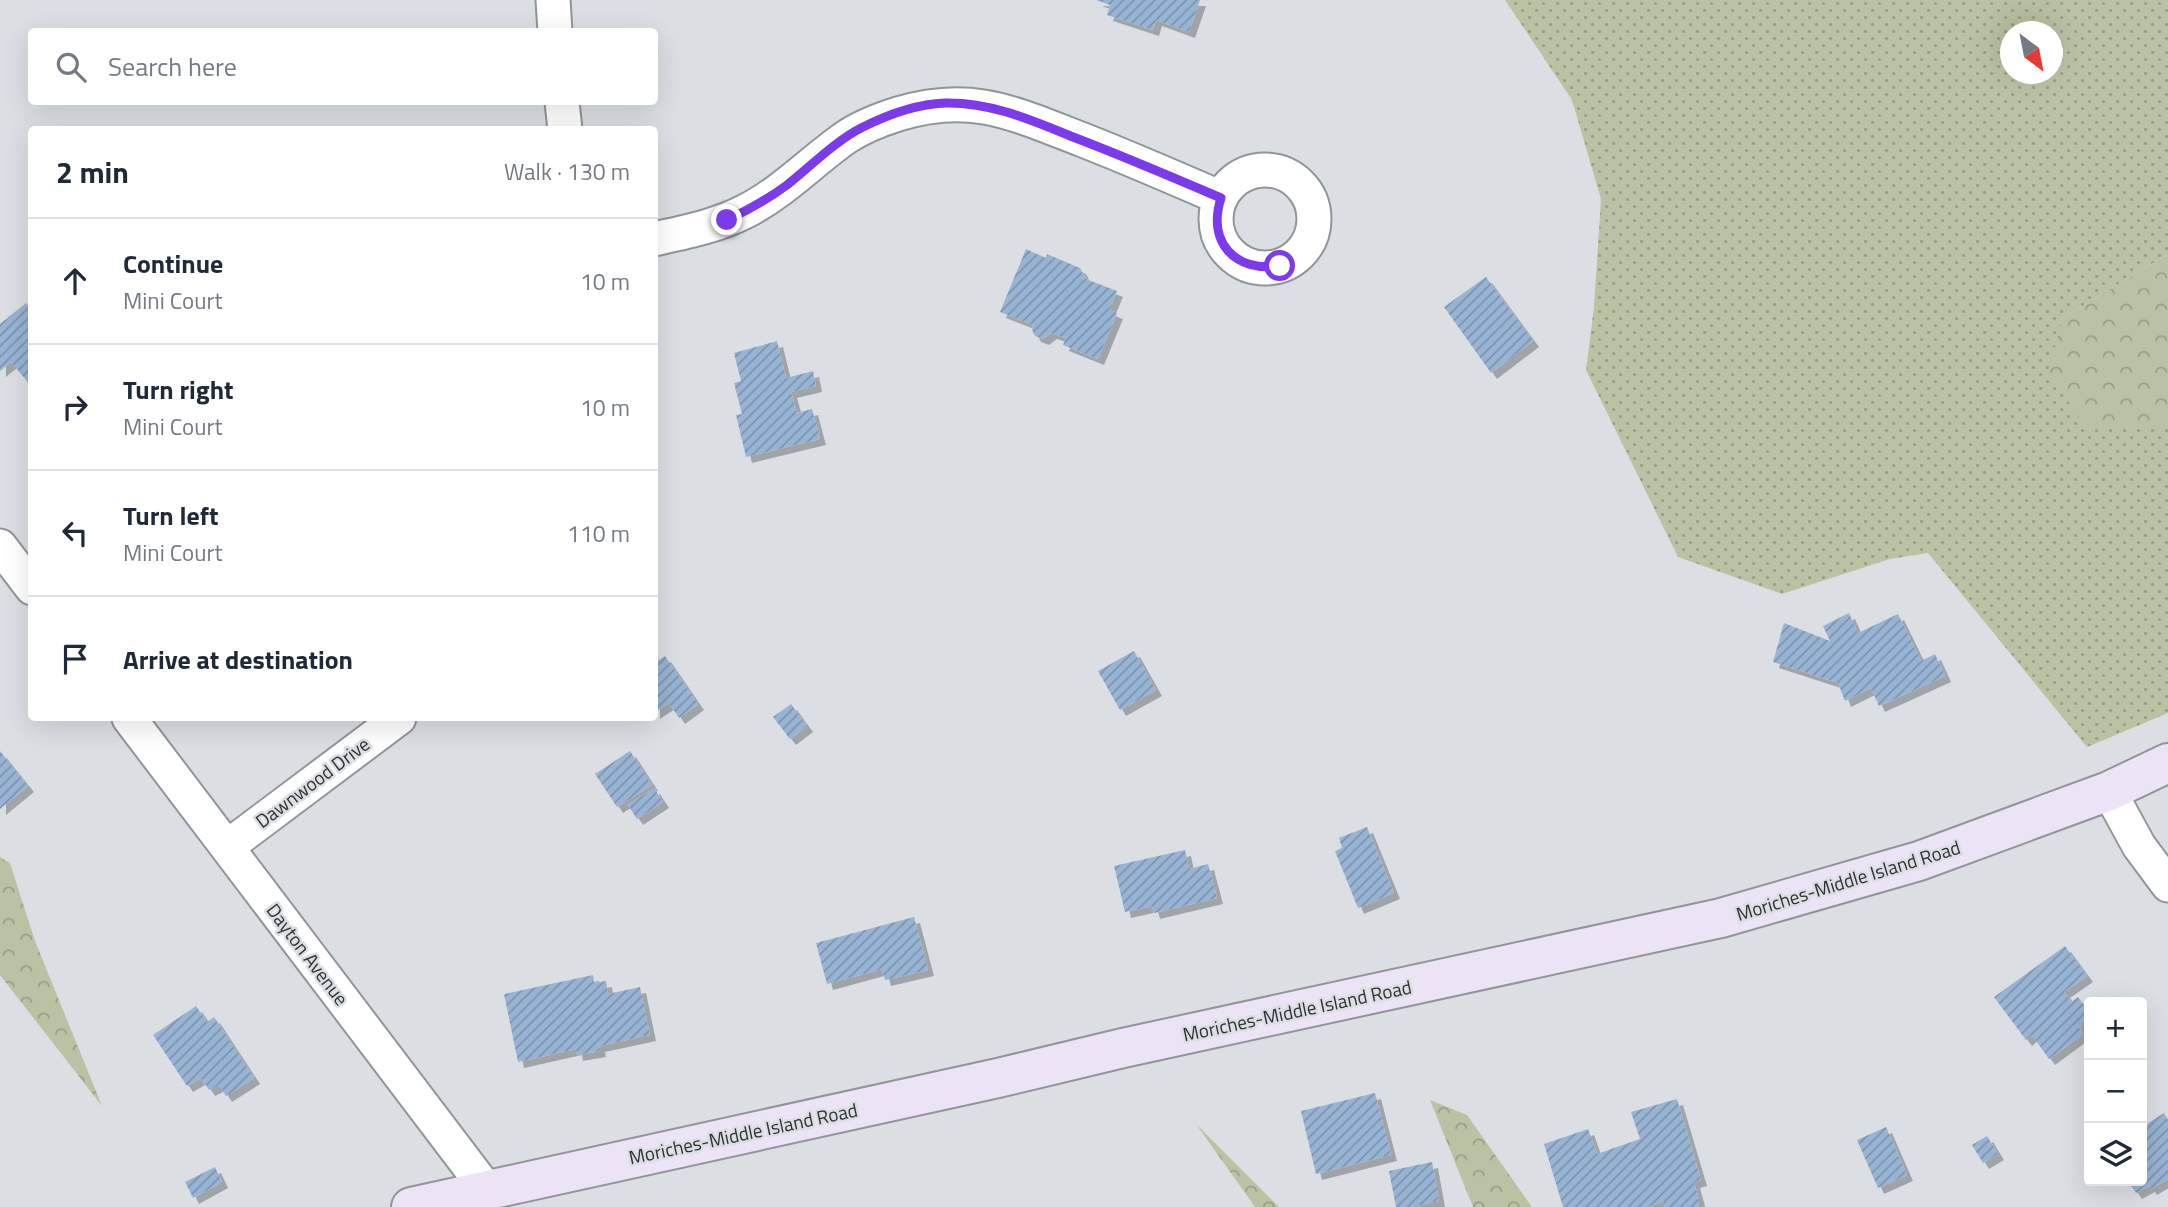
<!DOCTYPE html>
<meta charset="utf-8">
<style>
body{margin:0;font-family:"Titillium Web",sans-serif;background:#f2f2f3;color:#1f2937}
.controls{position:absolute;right:21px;bottom:21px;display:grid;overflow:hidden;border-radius:7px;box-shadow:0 7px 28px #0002}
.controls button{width:63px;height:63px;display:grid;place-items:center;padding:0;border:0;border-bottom:2px solid #e0e1e3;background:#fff;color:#1f2937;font:35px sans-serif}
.compass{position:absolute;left:2000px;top:21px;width:63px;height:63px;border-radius:50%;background:#fff;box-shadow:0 7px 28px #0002;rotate:148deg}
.stop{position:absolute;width:21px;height:21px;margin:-16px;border:5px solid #7c3aed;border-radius:50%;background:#fff}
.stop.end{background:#7c3aed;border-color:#fff;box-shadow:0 2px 7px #0008}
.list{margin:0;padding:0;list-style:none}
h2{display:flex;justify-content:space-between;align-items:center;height:91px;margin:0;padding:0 28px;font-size:30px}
h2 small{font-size:23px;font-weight:400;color:#747a83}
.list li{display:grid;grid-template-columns:46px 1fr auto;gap:21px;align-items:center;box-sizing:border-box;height:126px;padding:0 28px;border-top:2px solid #e0e1e3}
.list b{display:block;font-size:26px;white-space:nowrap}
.list p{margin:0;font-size:23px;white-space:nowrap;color:#747a83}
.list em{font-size:23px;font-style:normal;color:#747a83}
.icon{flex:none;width:38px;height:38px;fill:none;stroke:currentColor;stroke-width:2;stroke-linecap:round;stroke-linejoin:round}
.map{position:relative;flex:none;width:2168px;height:1207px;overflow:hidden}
.search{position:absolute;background:#fff;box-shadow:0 7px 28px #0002;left:28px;top:28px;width:630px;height:77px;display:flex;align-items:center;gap:18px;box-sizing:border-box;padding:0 24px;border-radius:7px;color:#747a83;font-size:26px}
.panel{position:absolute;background:#fff;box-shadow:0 7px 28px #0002;left:28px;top:126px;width:630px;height:595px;border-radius:7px}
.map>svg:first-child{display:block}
</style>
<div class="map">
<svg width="2168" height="1207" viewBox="0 0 2168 1207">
<defs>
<pattern id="grass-dots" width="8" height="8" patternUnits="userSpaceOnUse" patternTransform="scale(1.75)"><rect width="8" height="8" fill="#bbc2a3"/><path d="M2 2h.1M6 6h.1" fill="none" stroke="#989e86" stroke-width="1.8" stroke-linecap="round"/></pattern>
<pattern id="forest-crowns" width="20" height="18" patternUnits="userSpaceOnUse" patternTransform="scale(1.75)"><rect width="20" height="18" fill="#bbc2a3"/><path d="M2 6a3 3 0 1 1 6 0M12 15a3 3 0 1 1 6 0" fill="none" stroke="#989e86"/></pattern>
<pattern id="building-hatch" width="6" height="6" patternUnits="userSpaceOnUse" patternTransform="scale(1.75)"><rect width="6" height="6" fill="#98b4d4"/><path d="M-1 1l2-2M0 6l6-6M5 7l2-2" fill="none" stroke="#7c93ad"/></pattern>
<filter id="shadow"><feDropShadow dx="6" dy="6" stdDeviation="0" flood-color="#0004"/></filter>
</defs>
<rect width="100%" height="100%" fill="#dbdfe4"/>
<path fill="url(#grass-dots)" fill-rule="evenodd" d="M1505 0H2168V254L2063 318 2168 405V713L2087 747 1928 553 1890 559 1782 594 1678 557 1586 370 1594 307 1601 199 1572 100ZM2010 32H2052V74H2010Z"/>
<path fill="url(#forest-crowns)" d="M2168 254V425L2098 430 2081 421 2048 370 2063 318Z
M0 857 10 863 35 941 102 1106 0 975Z
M1430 1100 1467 1115 1532 1207H1473Z
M1196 1124 1279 1207H1255Z"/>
<path fill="url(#building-hatch)" filter="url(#shadow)" d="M1096 0H1200L1189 32 1156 20 1153 30 1107 15 1110 5Z
M1026 249 1046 258 1047 254 1080 268 1086 279 1117 291 1109 310 1117 313 1098 359 1063 345 1066 338 1051 333 1043 339 1035 336 1032 330 1033 325 1000 312Z
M1486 277 1533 341 1491 373 1444 307Z
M26 303 32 310V387L11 362 0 371V324Z
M777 341 786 378 813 371 816 386 791 392 797 413 812 409 820 439 746 457 736 415 742 414 734 383 741 381 734 353Z
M1849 613 1858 633 1898 614 1921 661 1935 654 1945 676 1879 706 1871 688 1845 701 1838 683 1773 662 1784 623 1830 641 1823 626Z
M1134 651 1156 690 1120 710 1098 671Z
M665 656 698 704 679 718 669 703 654 713V663Z
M791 704 807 726 790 739 773 717Z
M0 751 28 786 0 809Z
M630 751 652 785 617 807 595 774Z
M654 788 663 802 637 819 628 805Z
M1367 827 1394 893 1358 908 1335 851 1342 848 1339 838Z
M1185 850 1189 869 1208 864 1217 898 1154 913 1152 906 1125 912 1114 866Z
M914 917 928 970 885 980 882 969 827 984 816 943Z
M2065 946 2087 976 2064 992 2071 1002 2078 997 2089 1011V1020L2079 1027 2083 1034 2049 1059 2032 1035 2026 1040 1994 997Z
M593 975 594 983 606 981 608 994 640 987 650 1035 599 1046 600 1051 577 1055 576 1049 518 1062 504 994Z
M196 1006 207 1022 214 1017 254 1078 226 1096 219 1085 209 1090 201 1078 187 1086 153 1035Z
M1375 1093 1391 1155 1316 1174 1301 1111Z
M1677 1099 1701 1180 1694 1182 1699 1200 1698 1207H1665L1663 1202 1647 1207H1563L1544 1144 1588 1129 1597 1154 1640 1139 1631 1112Z
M2164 1113 2168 1120V1179L2151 1189 2149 1186 2136 1193 2128 1181H2142V1127Z
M1886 1127 1907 1175 1878 1188 1857 1140Z
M1987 1136 1998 1154 1983 1163 1972 1145Z
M1432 1162 1439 1201 1410 1207H1396L1389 1171Z
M215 1167 222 1182 193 1198 185 1182Z"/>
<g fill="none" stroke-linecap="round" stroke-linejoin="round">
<g stroke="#91959a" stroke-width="37">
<path id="minor" d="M553 0 555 32
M562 102 565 130
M1216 219a49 49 0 1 1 98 0a49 49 0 1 1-98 0Z
M654 239C686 232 717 226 746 211 783 192 811 162 845 138 861 127 879 120 898 114 972 91 1015 114 1083 140 1129 158 1175 178 1221 198
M0 546 32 588
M129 718 487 1190
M2109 791 2139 846 2168 885
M227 847 399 718"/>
</g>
<g stroke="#91959a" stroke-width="42">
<path id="secondary" d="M411 1207 998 1078 1123 1048 1721 918 1919 861 2109 791 2168 763"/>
</g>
<use href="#minor" stroke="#fff" stroke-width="33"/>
<use href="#secondary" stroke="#ece3f7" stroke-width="38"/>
</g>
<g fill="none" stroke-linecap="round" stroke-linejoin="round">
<path stroke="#7c3aed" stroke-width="9" d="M727 220C748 210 768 199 787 185 811 166 835 141 863 127 887 115 918 104 945 103 991 102 1031 120 1073 137 1123 156 1172 177 1221 198 1207 242 1234 272 1280 266"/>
</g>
<g text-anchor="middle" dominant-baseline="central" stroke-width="5" stroke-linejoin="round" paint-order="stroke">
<g font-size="19" fill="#303234" stroke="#dbdfe4">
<text transform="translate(312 782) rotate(-37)">Dawnwood Drive</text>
<text transform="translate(1848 880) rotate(-17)">Moriches-Middle Island Road</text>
<text transform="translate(308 954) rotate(53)">Dayton Avenue</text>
<text transform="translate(1297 1010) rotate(-12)">Moriches-Middle Island Road</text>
<text transform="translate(743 1133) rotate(-12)">Moriches-Middle Island Road</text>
</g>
</g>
</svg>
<div class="controls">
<button>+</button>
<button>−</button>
<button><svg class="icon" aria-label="layers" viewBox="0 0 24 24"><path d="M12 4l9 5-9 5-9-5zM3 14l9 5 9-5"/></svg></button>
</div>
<svg class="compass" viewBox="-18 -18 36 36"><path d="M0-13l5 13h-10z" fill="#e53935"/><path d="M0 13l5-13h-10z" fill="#747a83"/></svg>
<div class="stop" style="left:1280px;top:266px"></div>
<div class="stop end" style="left:727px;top:220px"></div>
<div class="search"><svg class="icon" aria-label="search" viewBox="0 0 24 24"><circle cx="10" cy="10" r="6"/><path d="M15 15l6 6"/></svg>Search here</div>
<section class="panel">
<h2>2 min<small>Walk · 130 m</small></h2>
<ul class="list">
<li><svg class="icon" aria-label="ahead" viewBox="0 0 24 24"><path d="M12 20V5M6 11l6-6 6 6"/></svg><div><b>Continue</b><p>Mini Court</p></div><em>10 m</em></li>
<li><svg class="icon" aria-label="right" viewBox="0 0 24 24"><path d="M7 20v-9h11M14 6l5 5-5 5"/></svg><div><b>Turn right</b><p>Mini Court</p></div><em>10 m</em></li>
<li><svg class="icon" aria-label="left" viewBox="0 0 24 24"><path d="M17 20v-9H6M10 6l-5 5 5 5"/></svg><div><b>Turn left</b><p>Mini Court</p></div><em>110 m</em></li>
<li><svg class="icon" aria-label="arrive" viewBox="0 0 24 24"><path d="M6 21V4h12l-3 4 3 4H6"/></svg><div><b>Arrive at destination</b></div></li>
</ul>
</section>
</div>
